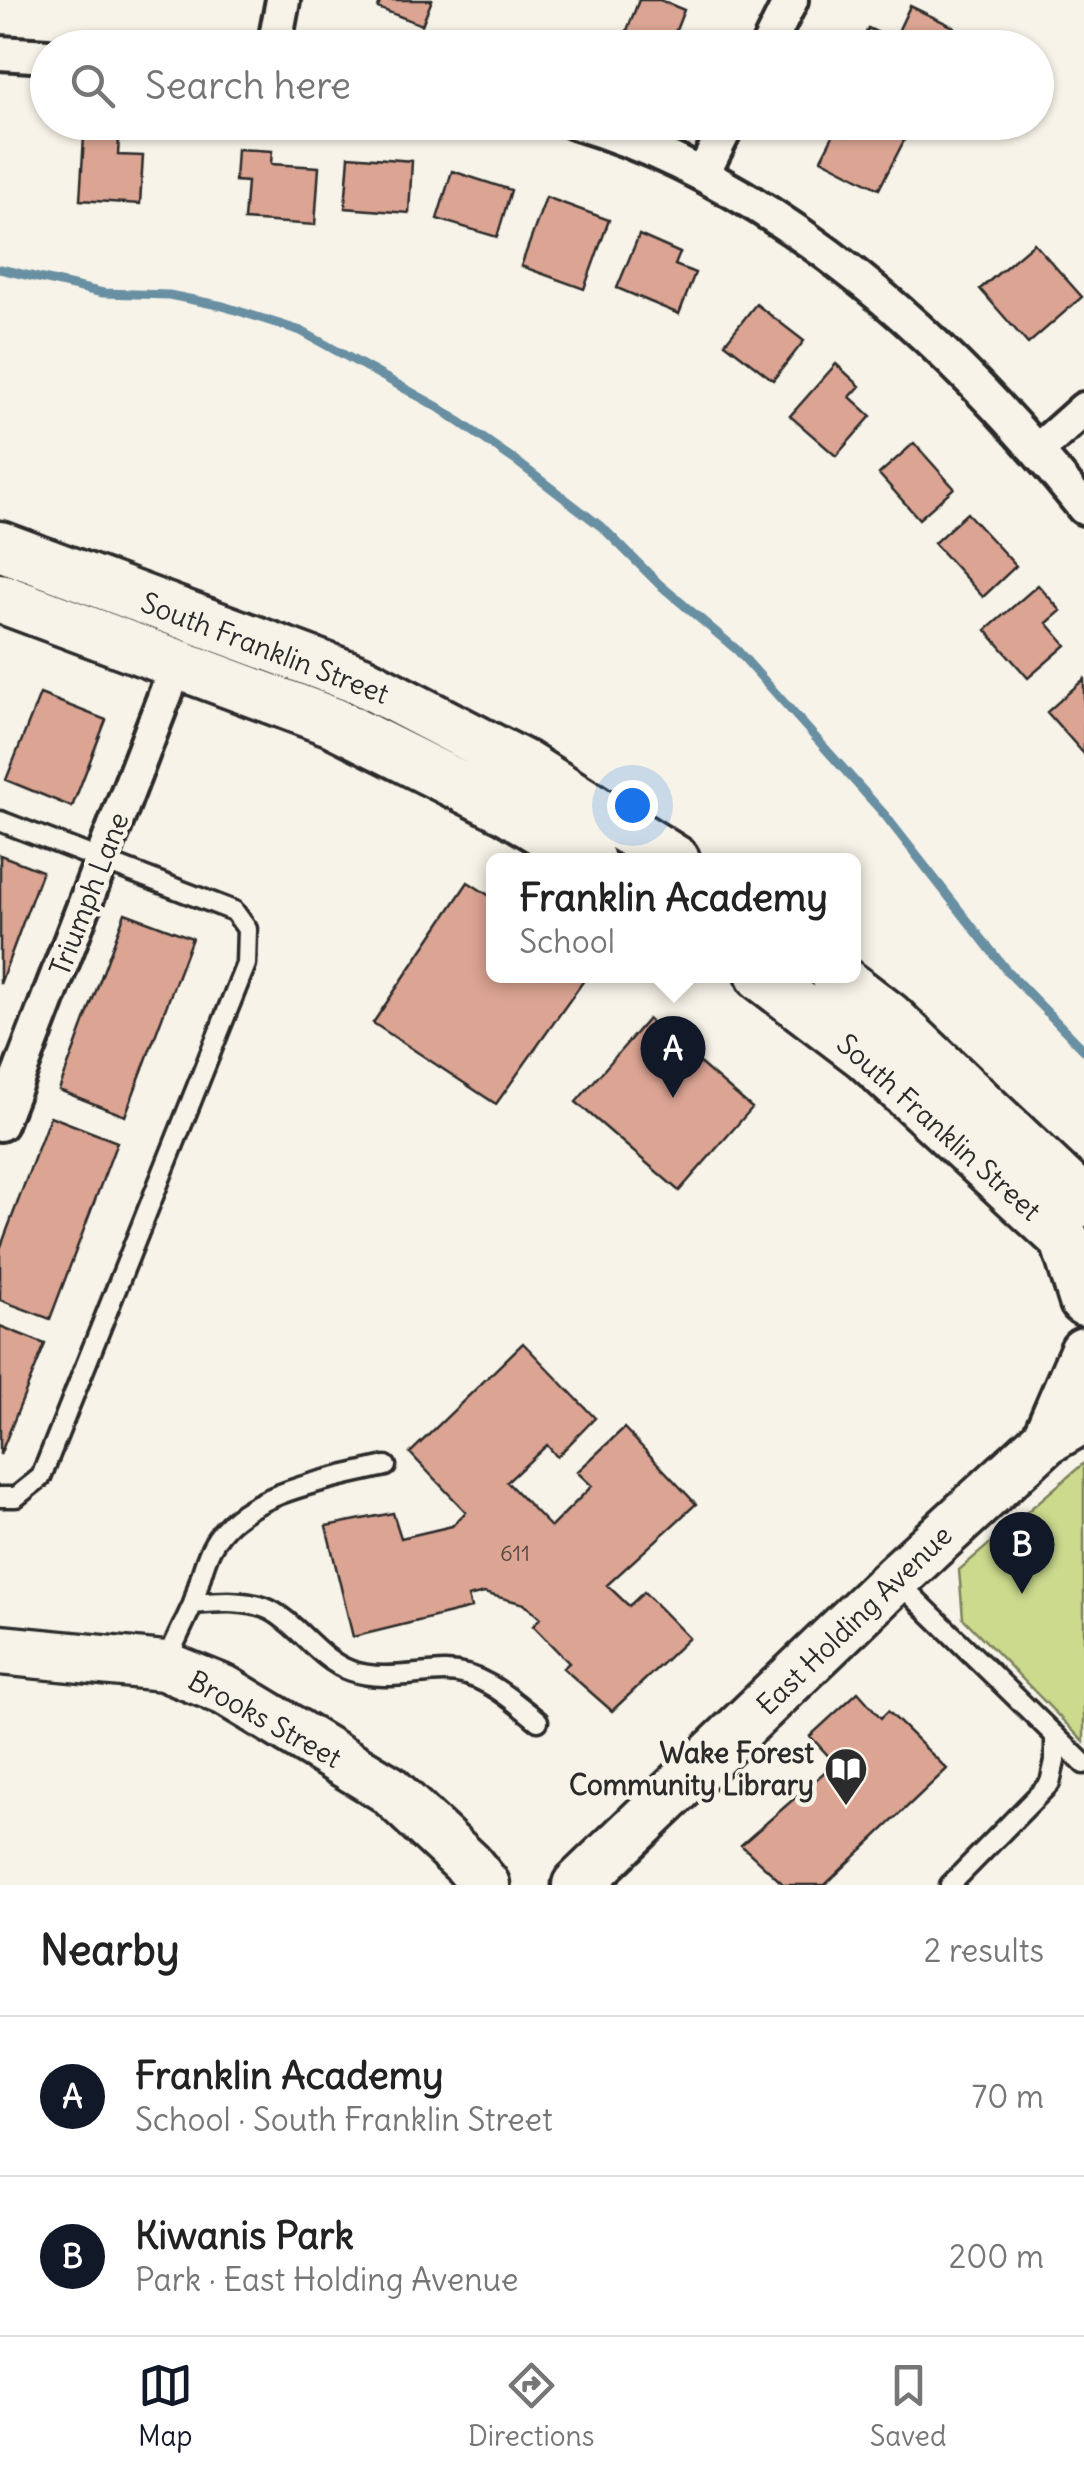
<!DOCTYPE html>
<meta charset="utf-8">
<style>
body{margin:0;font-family:Delius,sans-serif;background:#f6f6f6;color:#222}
.you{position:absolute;left:632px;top:805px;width:35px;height:35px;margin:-25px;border:8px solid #fff;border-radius:50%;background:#1a73e8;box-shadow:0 0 0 15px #1a73e833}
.badge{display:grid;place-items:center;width:65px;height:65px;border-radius:50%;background:#111827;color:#fff;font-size:32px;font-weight:700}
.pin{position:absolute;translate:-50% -82px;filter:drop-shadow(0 2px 5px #0008)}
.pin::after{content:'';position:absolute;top:52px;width:35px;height:30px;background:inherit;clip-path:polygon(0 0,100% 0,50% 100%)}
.popup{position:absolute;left:486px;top:853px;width:375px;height:130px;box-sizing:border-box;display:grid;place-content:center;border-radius:15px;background:#fff;filter:drop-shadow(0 2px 8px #0005);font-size:32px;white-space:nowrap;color:#767676}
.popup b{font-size:38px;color:#222}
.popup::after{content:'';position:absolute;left:50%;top:100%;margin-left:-20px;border:20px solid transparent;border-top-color:#fff}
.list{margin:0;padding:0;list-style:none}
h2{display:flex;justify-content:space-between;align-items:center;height:130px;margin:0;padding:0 40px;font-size:42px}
h2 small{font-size:32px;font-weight:400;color:#767676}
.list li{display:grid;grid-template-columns:65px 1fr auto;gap:30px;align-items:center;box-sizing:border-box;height:160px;padding:0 40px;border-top:2px solid #e0e0e0}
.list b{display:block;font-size:38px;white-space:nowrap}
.list p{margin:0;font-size:32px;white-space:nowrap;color:#767676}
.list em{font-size:32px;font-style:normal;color:#767676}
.icon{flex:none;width:55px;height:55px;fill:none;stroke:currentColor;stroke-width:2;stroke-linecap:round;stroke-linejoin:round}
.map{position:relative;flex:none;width:1084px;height:1885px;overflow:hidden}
.search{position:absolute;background:#fff;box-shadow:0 2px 8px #0004;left:30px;right:30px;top:30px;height:110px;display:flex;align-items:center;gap:25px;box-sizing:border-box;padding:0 35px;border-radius:55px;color:#767676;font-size:38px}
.sheet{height:450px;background:#fff}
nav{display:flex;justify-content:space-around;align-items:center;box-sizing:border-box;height:140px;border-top:2px solid #e0e0e0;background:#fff;font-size:28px;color:#767676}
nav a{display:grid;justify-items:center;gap:5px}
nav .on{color:#111827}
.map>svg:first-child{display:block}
</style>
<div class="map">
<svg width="1084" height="1885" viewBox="0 0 1084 1885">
<rect width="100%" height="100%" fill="#f7f3e8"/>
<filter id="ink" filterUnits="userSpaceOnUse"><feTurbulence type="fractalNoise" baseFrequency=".01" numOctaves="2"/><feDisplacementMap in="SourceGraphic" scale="20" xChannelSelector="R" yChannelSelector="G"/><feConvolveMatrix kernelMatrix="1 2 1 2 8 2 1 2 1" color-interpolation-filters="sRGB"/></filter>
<g filter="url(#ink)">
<path fill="#cbda8d" stroke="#7b825c" stroke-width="2.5" d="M1084 1463V1742L963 1618 959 1570Z"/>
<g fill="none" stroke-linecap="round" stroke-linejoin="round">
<path stroke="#688fa2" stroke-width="9" d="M0 269 103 293 169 295 223 306 301 331 438 407 516 461 603 528 659 584 737 650 884 814 1007 971 1084 1050"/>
</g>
<path fill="#dba493" stroke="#2b2b2b" stroke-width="2.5" d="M381 0H432L422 25 378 8Z
M639 0H660L684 10 669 48H620Z
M910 6 954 27 944 48H859L868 28 894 40Z
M853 122H902L911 127 879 189 821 159 836 130 846 136Z
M84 137 119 139 118 155 143 156 140 204 80 200Z
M237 149 272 151 271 164 319 167 315 225 244 220 247 182 235 181Z
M349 156 412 161 409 213 345 208Z
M452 171 511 190 497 237 437 219Z
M546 197 609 220 584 289 521 266Z
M639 235 680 253 675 265 695 273 679 314 617 288Z
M1034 243 1082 297 1028 344 980 289Z
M756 304 804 341 773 380 725 343Z
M836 364 860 386 850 397 871 416 836 456 790 416Z
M914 443 954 488 919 519 879 474Z
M967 513 1016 566 983 597 934 543Z
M1038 585 1061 611 1047 623 1066 645 1028 678 986 630Z
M1084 679V754L1047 712Z
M40 694 106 720 72 807 6 780Z
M0 855 42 871 0 984Z
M468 882 493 898V976H587L496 1104 373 1023Z
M125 913 192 938 125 1116 59 1090Z
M648 1019 752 1108 679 1191 576 1102Z
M50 1116 117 1142 50 1319 0 1300V1249Z
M0 1326 45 1344 0 1455Z
M523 1343 595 1418 557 1457 547 1445 507 1482 551 1527 592 1486 577 1472 624 1428 696 1504 607 1585 629 1606 644 1592 689 1638 612 1711 563 1668 569 1663 533 1626 540 1618 524 1604 484 1593 468 1597 471 1608 353 1637 326 1526 393 1513 401 1538 452 1526 466 1512 410 1453Z
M858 1692 881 1718 888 1711 947 1769 825 1885H784L741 1845 835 1763 810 1736Z"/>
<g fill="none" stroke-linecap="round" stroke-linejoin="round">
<g stroke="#2b2b2b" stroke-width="25">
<path id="lane" d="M0 821 234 911 247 929 246 964 41 1477 16 1497H0
M895 1579 1084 1764
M193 1604C199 1585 203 1562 213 1545 240 1493 333 1478 386 1466
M164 1666 193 1604C217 1602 247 1599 270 1610 298 1624 319 1660 351 1671 381 1681 413 1673 444 1672 481 1671 511 1699 538 1721
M950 1885 1050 1783 1055 1761V1735"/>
</g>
<g stroke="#2b2b2b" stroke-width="40">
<path id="street" d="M274 48 283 0
M767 48 791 0
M0 53 48 56
M574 122C778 183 953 344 1084 508
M703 174 729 122
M1038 450 1084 409
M0 1124 177 664"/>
</g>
<g stroke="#2b2b2b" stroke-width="55">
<path id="secondary" d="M0 546 360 680 524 765 675 860
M0 598 333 722 508 810 590 860
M761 976 866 1056 1065 1240 1084 1301
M836 976 888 1016 1084 1202
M1046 1440 1084 1352
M0 1650 164 1666 226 1691 388 1789 468 1864 485 1885
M577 1885 895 1579 1046 1440 1084 1418"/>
</g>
<use href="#lane" stroke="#f7f3e8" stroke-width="18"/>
<use href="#street" stroke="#f7f3e8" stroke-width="32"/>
<use href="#secondary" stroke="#f7f3e8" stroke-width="48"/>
</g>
</g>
<defs>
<g id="library-pin" transform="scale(2.25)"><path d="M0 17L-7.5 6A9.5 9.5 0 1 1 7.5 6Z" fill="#2b2b2b" stroke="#f7f3e8"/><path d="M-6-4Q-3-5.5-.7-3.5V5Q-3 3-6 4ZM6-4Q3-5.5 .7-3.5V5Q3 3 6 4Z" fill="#fff"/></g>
</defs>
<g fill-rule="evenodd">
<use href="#library-pin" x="846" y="1769"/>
</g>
<g text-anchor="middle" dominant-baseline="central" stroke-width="9" stroke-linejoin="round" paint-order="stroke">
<g font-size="22" fill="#574945">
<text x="515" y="1553">611</text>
</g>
<g font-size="28" fill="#2b2b2b" stroke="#f7f3e8">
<text transform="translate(265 648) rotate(21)">South Franklin Street</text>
<text transform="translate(89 894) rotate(-69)">Triumph Lane</text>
<text transform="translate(939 1127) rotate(42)">South Franklin Street</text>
<text transform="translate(854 1620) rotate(-44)">East Holding Avenue</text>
<text transform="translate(265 1719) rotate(29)">Brooks Street</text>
</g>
<g font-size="28" font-weight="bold" fill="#2b2b2b" stroke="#f7f3e8" text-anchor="end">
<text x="814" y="1753">Wake Forest<tspan x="814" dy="32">Community Library</tspan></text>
</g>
</g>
</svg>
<div class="you"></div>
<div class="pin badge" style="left:673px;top:1098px">A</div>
<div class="popup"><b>Franklin Academy</b>School</div>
<div class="pin badge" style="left:1022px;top:1594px">B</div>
<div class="search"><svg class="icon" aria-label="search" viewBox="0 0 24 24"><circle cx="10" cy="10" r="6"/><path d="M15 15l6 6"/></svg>Search here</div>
</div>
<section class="sheet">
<h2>Nearby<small>2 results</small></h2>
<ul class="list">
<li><span class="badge">A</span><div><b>Franklin Academy</b><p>School · South Franklin Street</p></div><em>70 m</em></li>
<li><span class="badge">B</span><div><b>Kiwanis Park</b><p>Park · East Holding Avenue</p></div><em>200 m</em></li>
</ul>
</section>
<nav>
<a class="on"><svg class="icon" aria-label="map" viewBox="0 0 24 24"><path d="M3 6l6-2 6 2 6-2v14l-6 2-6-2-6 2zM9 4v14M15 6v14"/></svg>Map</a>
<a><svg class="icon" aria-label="directions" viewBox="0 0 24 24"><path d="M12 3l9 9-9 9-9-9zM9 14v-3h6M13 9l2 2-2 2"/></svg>Directions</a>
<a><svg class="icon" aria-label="saved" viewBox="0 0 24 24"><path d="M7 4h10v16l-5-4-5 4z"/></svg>Saved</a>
</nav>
